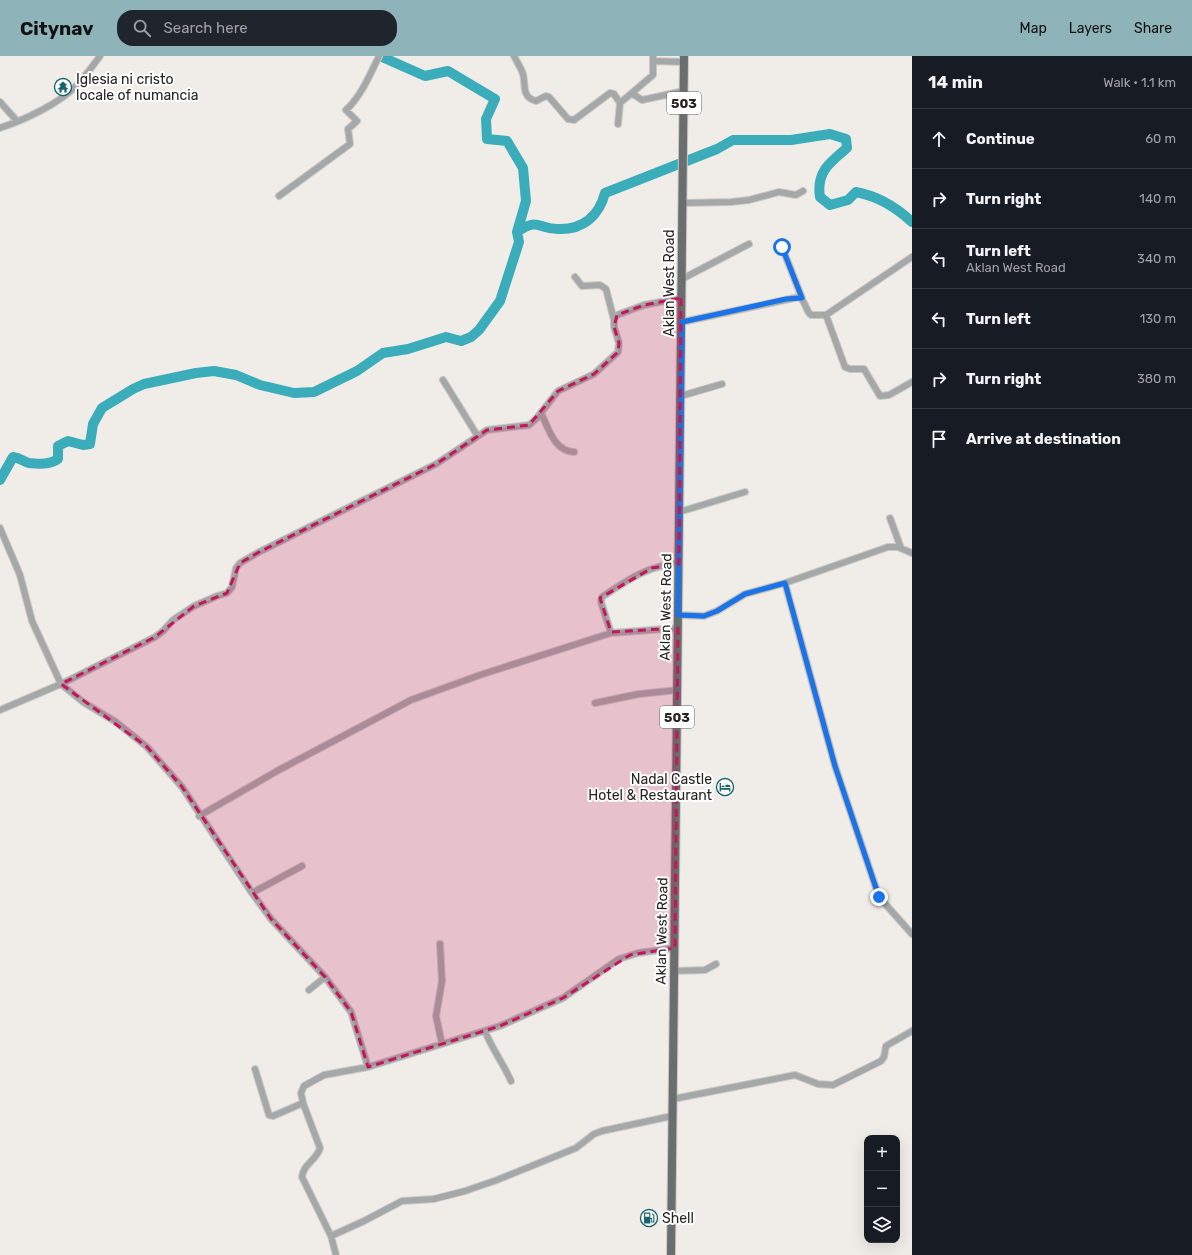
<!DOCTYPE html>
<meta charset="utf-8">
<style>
body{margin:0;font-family:Rubik,sans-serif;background:#20242c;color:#f1f3f6}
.controls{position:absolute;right:12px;bottom:12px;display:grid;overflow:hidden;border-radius:8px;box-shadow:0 4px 16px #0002}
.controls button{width:36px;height:36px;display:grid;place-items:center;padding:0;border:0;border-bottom:1px solid #363941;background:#171b24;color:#f1f3f6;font:20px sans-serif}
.stop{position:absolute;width:12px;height:12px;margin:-9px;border:3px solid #1a73e8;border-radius:50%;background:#fff}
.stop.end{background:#1a73e8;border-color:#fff;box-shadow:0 1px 4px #0008}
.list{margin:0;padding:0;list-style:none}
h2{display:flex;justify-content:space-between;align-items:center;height:52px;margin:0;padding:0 16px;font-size:17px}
h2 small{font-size:13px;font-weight:400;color:#9ea1a6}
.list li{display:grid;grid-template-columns:26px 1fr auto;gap:12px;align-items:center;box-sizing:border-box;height:60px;padding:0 16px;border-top:1px solid #363941}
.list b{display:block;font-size:15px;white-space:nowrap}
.list p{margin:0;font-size:13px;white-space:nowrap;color:#9ea1a6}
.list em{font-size:13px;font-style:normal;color:#9ea1a6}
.icon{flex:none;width:22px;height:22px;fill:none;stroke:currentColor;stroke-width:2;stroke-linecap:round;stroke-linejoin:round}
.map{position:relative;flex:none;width:912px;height:1199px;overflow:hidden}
header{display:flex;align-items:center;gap:24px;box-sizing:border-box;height:56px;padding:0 20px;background:#8eb3b8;color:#111}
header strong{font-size:19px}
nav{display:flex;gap:22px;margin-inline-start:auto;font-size:14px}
.search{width:280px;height:36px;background:#20242c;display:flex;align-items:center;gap:10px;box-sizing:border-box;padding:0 14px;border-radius:16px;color:#9ea1a6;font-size:15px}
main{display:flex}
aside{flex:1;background:#171b24}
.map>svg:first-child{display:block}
</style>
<header>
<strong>Citynav</strong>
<div class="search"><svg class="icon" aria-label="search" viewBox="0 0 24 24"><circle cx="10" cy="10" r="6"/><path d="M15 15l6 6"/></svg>Search here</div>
<nav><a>Map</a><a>Layers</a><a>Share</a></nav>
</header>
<main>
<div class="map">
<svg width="912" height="1199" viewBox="0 0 912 1199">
<rect width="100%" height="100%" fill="#f0ede9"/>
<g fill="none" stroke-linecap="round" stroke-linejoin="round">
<path stroke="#3badba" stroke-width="10" d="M517 176C538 161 538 173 558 173 583 174 599 160 605 137L717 93 733 84H791L830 78 846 83 847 92C830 106 816 116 820 141L830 149 848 144 856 136C877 140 897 152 912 166
M0 424 13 401C20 402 23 405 29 407 38 408 50 409 58 403V390L68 385 83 389 90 388 93 368 102 352 133 333 144 328 196 317 214 315 236 319 260 329 294 337 314 336 357 315 383 297 408 293 446 281 461 285 471 281 479 274 500 245 519 186 517 176 526 145 523 112 507 85 487 83 486 63 495 43 448 15 425 20 382 1"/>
<g stroke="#ccc9c5" stroke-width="8">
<path id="minor" d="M514 0C517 6 521 12 523 18 526 29 521 41 536 45L546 40 549 41 568 63 574 64 610 37 614 38 620 47 653 19V5
M653 0V5L684 6
M633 38 642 44 684 35
M0 46 17 65
M618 68 620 47
M0 72C24 64 59 48 77 29 85 20 93 10 100 0
M279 140 350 88 348 73 357 65 346 54C361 40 370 19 379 0
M683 147 731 146 749 144 779 136 796 139 803 135
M782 191 802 242
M575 221 582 230 600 229 606 233 614 264
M682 223 749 188
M826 259 845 311 850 313H864L880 340 889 339 912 326
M682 266 799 241C806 245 805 254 811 259H826L912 201
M443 324 477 379
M681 340 722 328
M541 357C549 373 554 395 574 396
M679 456 745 436
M890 462 901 492
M0 472 20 519 32 565 61 628 83 646 116 666 147 691 182 731 252 837 271 863 325 921 351 956 368 1011
M785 527 835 710 879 841 912 878
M678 559 704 560 717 555 745 538 785 527 888 491H898L912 497
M611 577 601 546 602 541C626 525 650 508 679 508
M595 647 639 638 678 634
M0 654 61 628 155 581 163 575 173 564 194 550 217 540 227 537 232 531 236 512 240 507 259 496 436 408 487 374 529 369 536 363 558 335 594 318 618 296 619 287 614 271V264L617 259 644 249 681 242
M199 760 277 715 411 644 480 619 611 577 678 572
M252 837 302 810
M440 888 442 925 436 960 442 988
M674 915 705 914 716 908
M309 934 325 921
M485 975C492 993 503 1007 511 1025
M255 1013 269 1059 273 1060 303 1047
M673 1043 795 1019 818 1028 833 1029 881 1005 884 1001 886 990 912 975
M331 1180 364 1165 402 1145 434 1143 465 1135 497 1124 576 1092 594 1078 602 1075 672 1060
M336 1199 331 1180 302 1121C303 1108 317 1104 320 1092L303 1047 301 1037 304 1030 324 1019 368 1011 500 970 563 942 619 903 638 897 675 892"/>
</g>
<g stroke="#ccc9c5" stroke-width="10">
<path id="major" d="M671 1199 684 0"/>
</g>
<use href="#minor" stroke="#a5a8a8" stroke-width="6"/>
<use href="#major" stroke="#6a6e6e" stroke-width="8"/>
</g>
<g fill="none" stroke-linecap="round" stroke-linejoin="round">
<path stroke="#1a73e8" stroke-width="5" d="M782 191 802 242 786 243 682 266 678 559 704 560 717 555 745 538 785 527 835 710 879 841"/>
</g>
<path fill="#c2185b" fill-opacity="0.2" stroke="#c2185b" stroke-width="3" stroke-dasharray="8 5" stroke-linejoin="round" d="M681 242 679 508 652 512 600 542 611 576 678 572 675 892 630 899 563 942 500 970 368 1011 351 956 325 921 271 863 182 731 147 691 61 628 155 581 194 550 227 537 240 507 259 496 436 408 487 374 529 369 558 335 594 318 618 296 619 287 614 271 617 259 644 249Z"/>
<defs>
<g id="temple-ring" transform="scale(0.9)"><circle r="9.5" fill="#fff" stroke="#16646c" stroke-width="1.5"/><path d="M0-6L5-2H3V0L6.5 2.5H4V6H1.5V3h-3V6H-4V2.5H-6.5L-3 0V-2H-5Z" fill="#16646c"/></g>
<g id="hotel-ring" transform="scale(0.9)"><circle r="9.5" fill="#fff" stroke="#16646c" stroke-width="1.5"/><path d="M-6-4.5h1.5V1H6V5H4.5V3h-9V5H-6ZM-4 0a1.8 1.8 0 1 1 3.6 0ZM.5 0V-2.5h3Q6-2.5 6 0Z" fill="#16646c"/></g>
<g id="fuel-ring" transform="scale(0.9)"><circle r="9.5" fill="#fff" stroke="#16646c" stroke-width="1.5"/><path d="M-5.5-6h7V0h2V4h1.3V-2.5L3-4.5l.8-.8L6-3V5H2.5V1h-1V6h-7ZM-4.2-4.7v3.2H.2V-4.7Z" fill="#16646c"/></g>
</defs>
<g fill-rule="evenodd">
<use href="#temple-ring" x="63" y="31"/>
<use href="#hotel-ring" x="725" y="731"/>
<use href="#fuel-ring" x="649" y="1162"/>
</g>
<g text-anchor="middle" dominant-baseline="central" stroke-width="4" stroke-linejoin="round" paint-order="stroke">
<g fill="#fff" stroke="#676665" stroke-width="1">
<rect x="667" y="36" width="34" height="22" rx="3"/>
<rect x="660" y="650" width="34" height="22" rx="3"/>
</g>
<g font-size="13" font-weight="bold" fill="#262523">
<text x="684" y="47">503</text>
<text x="677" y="661">503</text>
</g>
<g font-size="14" fill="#262523" stroke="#fff" text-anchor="start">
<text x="76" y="23">Iglesia ni cristo<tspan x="76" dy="16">locale of numancia</tspan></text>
<text x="712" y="723" text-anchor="end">Nadal Castle<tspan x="712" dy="16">Hotel &amp; Restaurant</tspan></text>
<text x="662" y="1162">Shell</text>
</g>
<g font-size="14" fill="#262523" stroke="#fff">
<text transform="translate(669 227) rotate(-90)">Aklan West Road</text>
<text transform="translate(666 551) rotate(-89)">Aklan West Road</text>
<text transform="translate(662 875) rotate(-89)">Aklan West Road</text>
</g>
</g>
</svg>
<div class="controls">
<button>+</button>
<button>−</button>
<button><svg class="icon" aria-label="layers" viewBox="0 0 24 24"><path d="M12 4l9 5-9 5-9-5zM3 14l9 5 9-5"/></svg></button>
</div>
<div class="stop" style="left:782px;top:191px"></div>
<div class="stop end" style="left:879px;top:841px"></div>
</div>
<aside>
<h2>14 min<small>Walk · 1.1 km</small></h2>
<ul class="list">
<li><svg class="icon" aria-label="ahead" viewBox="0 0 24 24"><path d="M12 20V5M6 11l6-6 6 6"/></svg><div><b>Continue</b></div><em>60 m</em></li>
<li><svg class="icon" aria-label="right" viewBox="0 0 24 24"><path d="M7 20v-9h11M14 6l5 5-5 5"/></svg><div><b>Turn right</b></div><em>140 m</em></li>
<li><svg class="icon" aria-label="left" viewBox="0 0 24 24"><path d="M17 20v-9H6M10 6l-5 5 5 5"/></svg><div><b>Turn left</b><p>Aklan West Road</p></div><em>340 m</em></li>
<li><svg class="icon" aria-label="left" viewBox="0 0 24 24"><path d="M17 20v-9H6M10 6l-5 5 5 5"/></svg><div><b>Turn left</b></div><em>130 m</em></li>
<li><svg class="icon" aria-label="right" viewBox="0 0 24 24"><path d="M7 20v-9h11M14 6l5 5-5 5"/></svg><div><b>Turn right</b></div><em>380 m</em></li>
<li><svg class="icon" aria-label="arrive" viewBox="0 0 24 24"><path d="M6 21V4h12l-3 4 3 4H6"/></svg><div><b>Arrive at destination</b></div></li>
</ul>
</aside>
</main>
